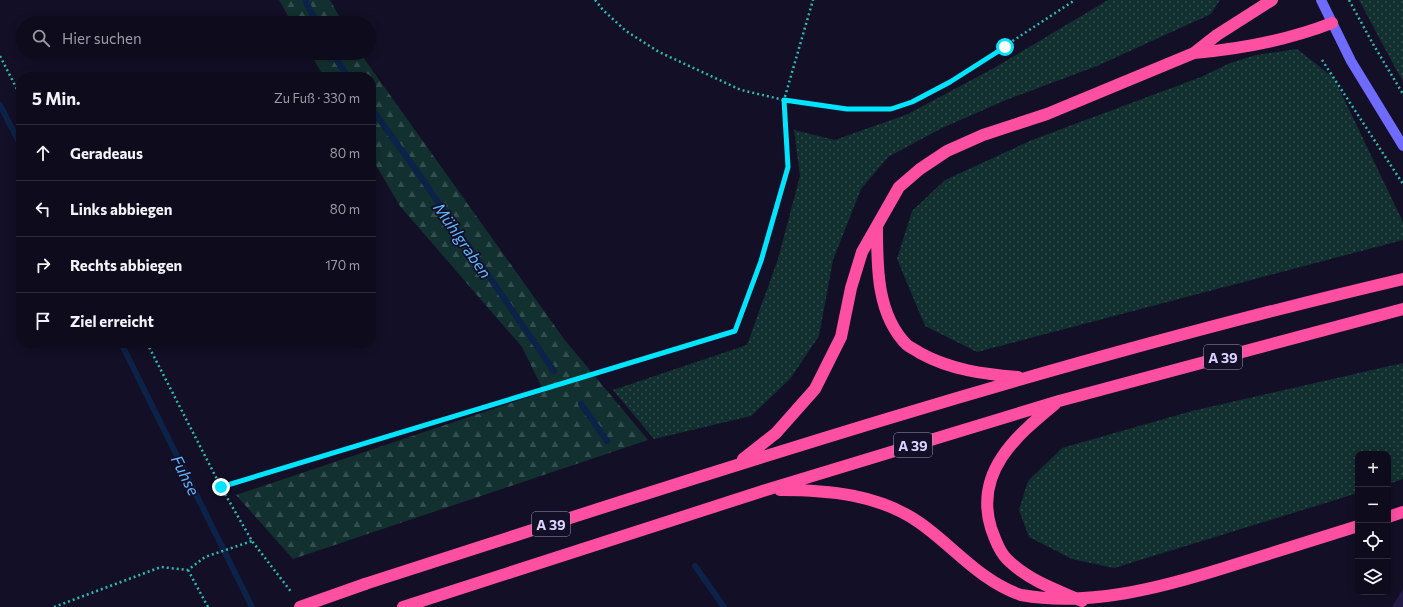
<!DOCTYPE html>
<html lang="de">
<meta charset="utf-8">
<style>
body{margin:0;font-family:Commissioner,sans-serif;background:#171425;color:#f1f3f6}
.controls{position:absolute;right:12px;bottom:12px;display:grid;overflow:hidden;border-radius:8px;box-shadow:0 2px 10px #0003}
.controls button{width:36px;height:36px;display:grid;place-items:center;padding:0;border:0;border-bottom:1px solid #2e2b3b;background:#0e0b1c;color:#f1f3f6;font:20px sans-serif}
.stop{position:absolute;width:12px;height:12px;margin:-9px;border:3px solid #00e5ff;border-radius:50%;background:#fff}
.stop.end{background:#00e5ff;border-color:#fff;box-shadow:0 1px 4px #0008}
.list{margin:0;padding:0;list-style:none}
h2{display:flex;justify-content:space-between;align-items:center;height:52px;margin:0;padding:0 16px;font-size:17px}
h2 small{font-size:13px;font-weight:400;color:#9b9ba3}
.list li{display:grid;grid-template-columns:26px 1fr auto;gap:12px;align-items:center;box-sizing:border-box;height:56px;padding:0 16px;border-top:1px solid #2e2b3b}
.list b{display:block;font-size:15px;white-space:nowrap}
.list em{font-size:13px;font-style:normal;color:#9b9ba3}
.icon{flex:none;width:22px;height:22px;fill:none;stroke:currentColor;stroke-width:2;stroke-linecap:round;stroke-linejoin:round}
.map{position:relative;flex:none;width:1403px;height:607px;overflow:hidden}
.search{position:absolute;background:#0e0b1c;box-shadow:0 2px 10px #0003;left:16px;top:16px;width:360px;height:44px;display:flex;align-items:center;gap:10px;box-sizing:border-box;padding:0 14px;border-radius:22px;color:#9b9ba3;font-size:15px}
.panel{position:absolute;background:#0e0b1c;box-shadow:0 2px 10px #0003;left:16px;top:72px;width:360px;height:276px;border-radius:16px}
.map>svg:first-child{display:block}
</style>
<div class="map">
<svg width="1403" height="607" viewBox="0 0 1403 607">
<defs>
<pattern id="grass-dots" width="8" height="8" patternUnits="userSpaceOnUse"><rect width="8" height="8" fill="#12302f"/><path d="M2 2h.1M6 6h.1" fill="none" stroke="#344d4e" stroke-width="1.8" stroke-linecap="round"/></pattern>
<pattern id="forest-firs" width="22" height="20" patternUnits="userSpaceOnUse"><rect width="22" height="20" fill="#12302f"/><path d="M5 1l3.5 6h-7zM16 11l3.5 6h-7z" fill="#344d4e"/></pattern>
</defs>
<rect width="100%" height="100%" fill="#130f26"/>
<path fill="url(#grass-dots)" d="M1108 0H1220L1211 14 1097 66 1006 100 942 128 888 157 861 189 833 260 819 336 790 379 751 416 654 439 613 390 747 345 778 259 800 176 794 130 835 140 908 114 994 68Z
M1359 0H1403V81L1398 73Z
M1297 49 1334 78 1403 222V240L977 352 925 326 897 259 912 211 945 180 1032 140 1201 77 1230 63 1256 55Z
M1403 363V479L1388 484V454H1358V493L1114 568 1072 559 1029 537 1019 510 1028 481 1062 448 1192 411Z"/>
<path fill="url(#forest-firs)" d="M279 0H330L343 23H292Z
M310 53H360L564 339 648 440 293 559 236 495 544 392 522 347 400 206 371 157V77H324Z"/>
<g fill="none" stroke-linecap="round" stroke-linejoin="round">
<path stroke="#0c2248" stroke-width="6" d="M305 0 317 23
M332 53 348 77
M0 105 21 146
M371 108 416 170 554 371
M121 343 252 607
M581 404 607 441
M695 566 724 607"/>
</g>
<path fill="#241b47" d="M1403 589V607H1392Z"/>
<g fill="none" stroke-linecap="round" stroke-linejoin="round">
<path stroke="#2fb8b0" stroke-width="2.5" stroke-dasharray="2 3" stroke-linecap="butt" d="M595 0 603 10 626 31 659 52 741 90 784 100 847 109H891L912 102 950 82 1075 0
M1349 0 1373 44 1403 94
M0 56 21 97
M1322 60 1403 184
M147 343 221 487 252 541 292 593
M221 487 735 331 761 261 788 167 784 100 813 0
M188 570 208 607
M54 607 161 567 188 570 205 557 252 541"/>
<path stroke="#6f6bff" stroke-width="10" d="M1321 0 1351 61 1403 146"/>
<path stroke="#ff4fa3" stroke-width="12" d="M1194 53C1240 49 1288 40 1332 23
M877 229C877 268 877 315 907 345 911 348 916 350 920 353 951 370 983 374 1018 377
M1055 404C1016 436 974 472 991 528 995 539 1000 554 1010 562 1030 581 1057 590 1082 601
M743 459 776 433 815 389 841 337 851 288 862 252 899 187 920 169 947 151 983 135 1047 114 1194 53 1217 35 1272 0
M780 490C828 490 879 494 920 523 954 547 980 581 1021 595 1088 607 1160 588 1224 568 1269 554 1313 540 1358 526
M1388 517 1403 512
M365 584C708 473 1052 361 1403 279
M403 607 766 490 1059 401 1403 309"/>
<path stroke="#ff4fa3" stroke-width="12" d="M300 607 365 584"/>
</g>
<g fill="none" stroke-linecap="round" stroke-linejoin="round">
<path stroke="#00e5ff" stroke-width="5" d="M221 487 735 331 761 261 788 167 784 100 847 109H891L912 102 950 82 1005 47"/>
</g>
<g text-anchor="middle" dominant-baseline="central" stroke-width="3.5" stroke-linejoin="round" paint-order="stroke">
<g fill="#130f26" stroke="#9e99be" stroke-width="1">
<rect x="1204" y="345" width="38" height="24" rx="3"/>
<rect x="894" y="433" width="38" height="24" rx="3"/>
<rect x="532" y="512" width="38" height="24" rx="3"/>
</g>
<g font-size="14" font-weight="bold" fill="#d9d4ff">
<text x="1223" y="357">A 39</text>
<text x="913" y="445">A 39</text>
<text x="551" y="524">A 39</text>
</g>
<g font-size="16" font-style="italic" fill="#62b6ff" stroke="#130f26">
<text transform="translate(463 240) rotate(55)">Mühlgraben</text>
<text transform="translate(186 475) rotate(63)">Fuhse</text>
</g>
</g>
</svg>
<div class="controls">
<button>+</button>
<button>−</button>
<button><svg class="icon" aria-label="locate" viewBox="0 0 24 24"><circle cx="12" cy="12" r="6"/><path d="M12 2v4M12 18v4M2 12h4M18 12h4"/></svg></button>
<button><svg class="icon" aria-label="layers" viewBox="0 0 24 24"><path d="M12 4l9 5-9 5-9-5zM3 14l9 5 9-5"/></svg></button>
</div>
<div class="stop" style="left:1005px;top:47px"></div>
<div class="stop end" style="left:221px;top:487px"></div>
<div class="search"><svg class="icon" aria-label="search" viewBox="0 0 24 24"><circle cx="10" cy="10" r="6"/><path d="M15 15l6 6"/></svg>Hier suchen</div>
<section class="panel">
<h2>5 Min.<small>Zu Fuß · 330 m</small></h2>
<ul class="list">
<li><svg class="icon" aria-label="ahead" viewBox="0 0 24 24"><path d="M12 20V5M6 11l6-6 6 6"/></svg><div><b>Geradeaus</b></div><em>80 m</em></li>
<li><svg class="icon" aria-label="left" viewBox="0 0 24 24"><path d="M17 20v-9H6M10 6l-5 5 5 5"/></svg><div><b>Links abbiegen</b></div><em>80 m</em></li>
<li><svg class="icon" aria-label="right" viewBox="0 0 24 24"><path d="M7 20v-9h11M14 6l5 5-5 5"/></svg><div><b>Rechts abbiegen</b></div><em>170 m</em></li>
<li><svg class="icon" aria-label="arrive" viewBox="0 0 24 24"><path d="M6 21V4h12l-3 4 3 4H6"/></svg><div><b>Ziel erreicht</b></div></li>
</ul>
</section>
</div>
